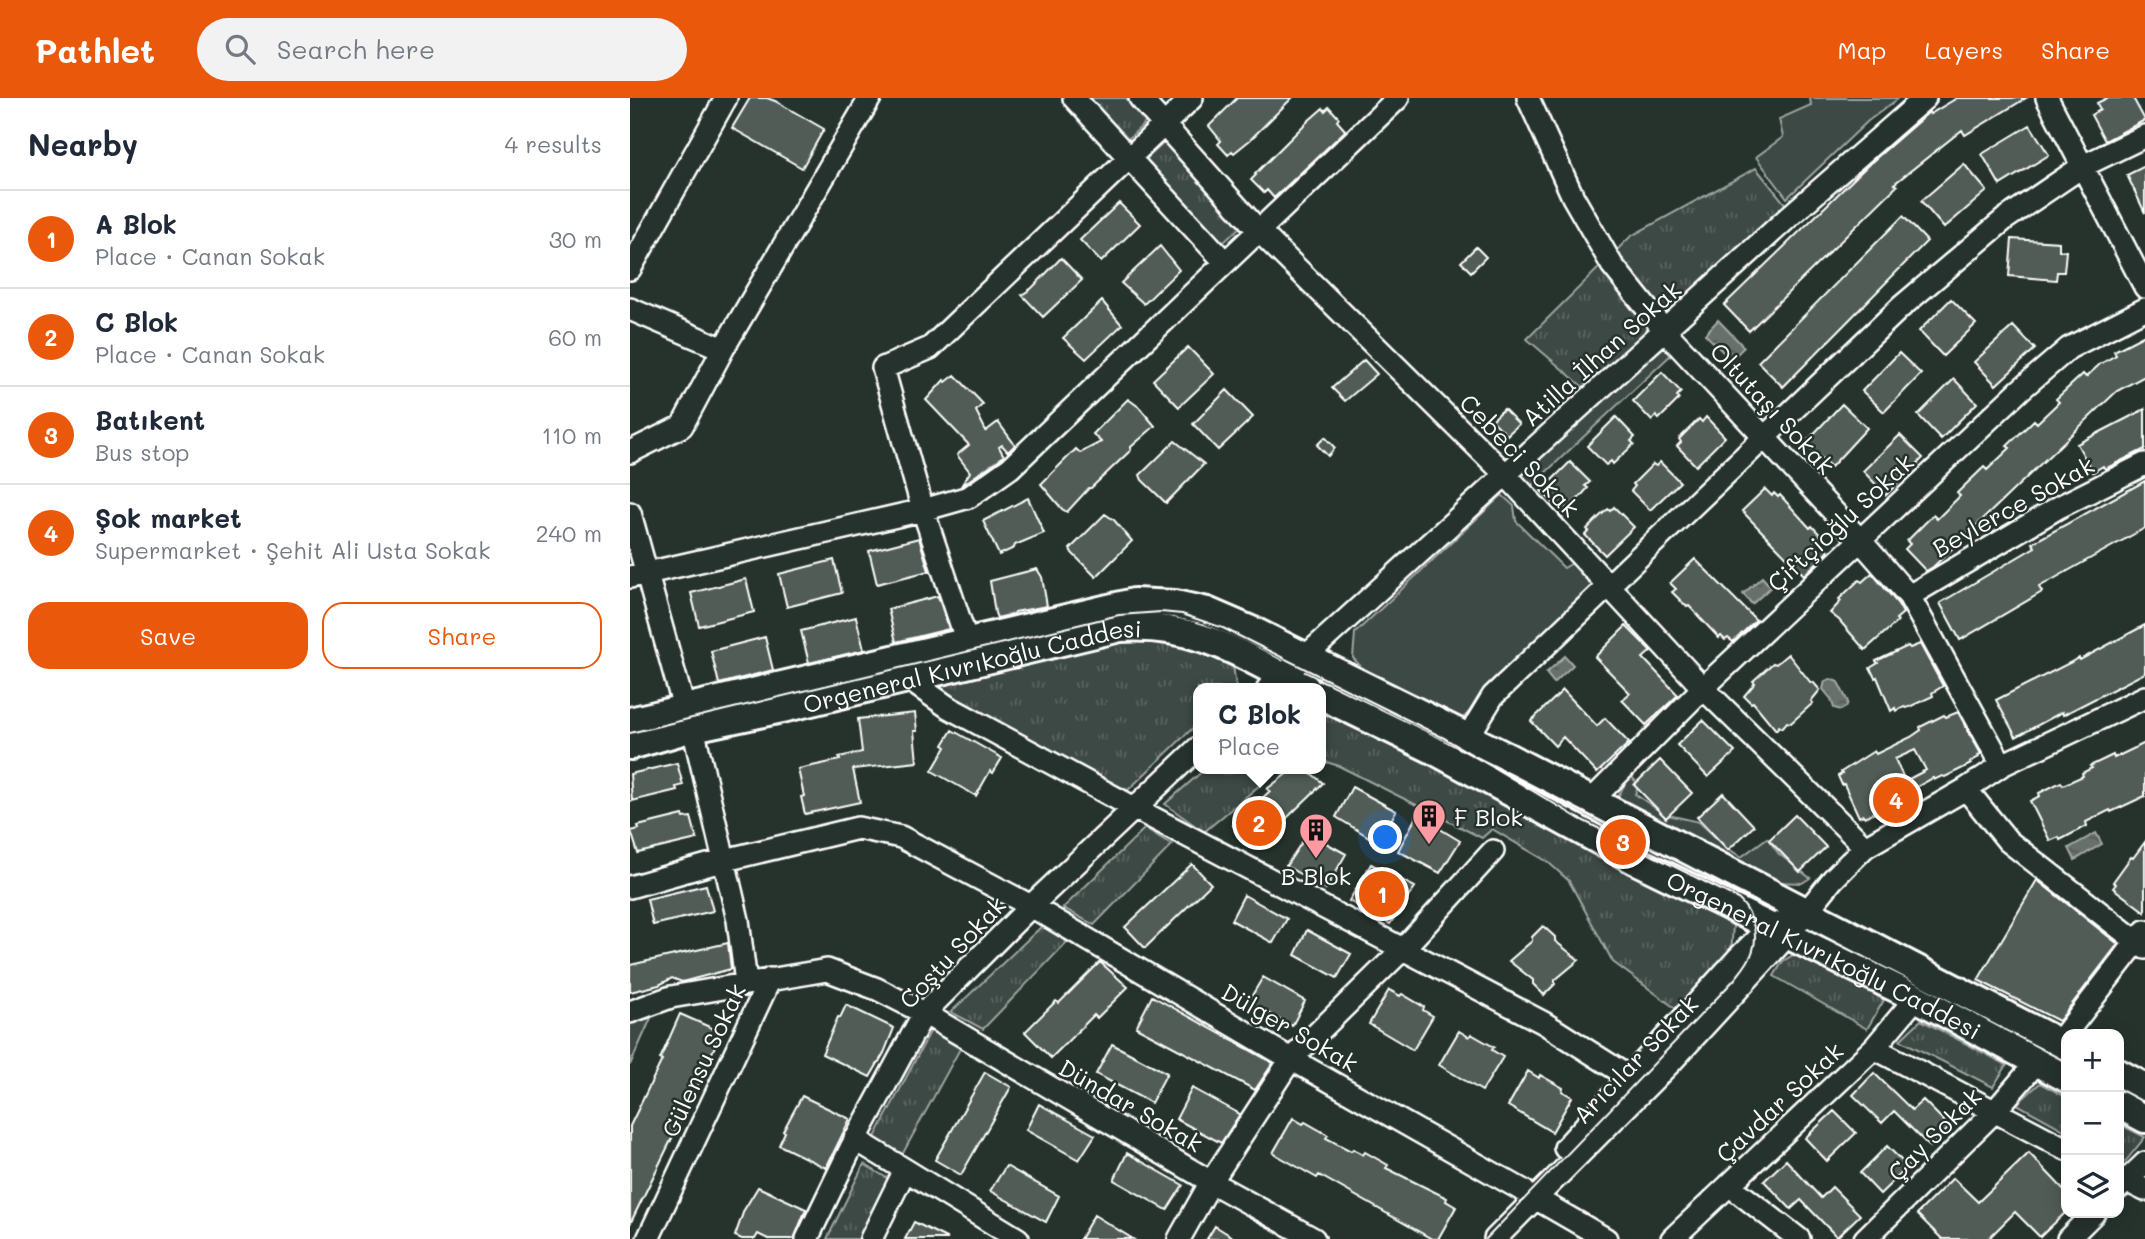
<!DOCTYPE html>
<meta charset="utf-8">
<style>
body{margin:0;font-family:Mali,sans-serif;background:#f2f2f3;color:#1f2937}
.controls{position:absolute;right:21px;bottom:21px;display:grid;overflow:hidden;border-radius:14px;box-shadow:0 4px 18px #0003}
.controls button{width:63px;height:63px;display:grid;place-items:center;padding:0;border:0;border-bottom:2px solid #e0e1e3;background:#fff;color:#1f2937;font:35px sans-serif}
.you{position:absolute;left:756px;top:740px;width:24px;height:24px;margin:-18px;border:5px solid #fff;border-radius:50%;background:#1a73e8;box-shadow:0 0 0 10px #1a73e833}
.badge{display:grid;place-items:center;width:46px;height:46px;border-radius:50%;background:#ea580c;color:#fff;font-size:23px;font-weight:700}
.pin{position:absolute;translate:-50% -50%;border:4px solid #fff;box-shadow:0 2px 7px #0006}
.popup{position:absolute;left:563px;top:585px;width:133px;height:91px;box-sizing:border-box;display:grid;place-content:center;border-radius:14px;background:#fff;filter:drop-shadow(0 2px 5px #0005);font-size:23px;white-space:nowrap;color:#747a83}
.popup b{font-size:26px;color:#1f2937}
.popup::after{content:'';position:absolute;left:50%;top:100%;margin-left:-14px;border:14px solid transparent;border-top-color:#fff}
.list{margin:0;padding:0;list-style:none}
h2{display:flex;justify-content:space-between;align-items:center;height:91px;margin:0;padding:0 28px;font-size:30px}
h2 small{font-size:23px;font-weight:400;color:#747a83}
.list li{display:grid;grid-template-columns:46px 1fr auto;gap:21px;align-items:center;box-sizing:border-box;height:98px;padding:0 28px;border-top:2px solid #e0e1e3}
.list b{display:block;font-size:26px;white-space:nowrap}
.list p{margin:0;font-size:23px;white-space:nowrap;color:#747a83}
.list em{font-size:23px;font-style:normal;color:#747a83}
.actions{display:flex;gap:14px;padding:21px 28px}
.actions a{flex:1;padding:16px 0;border:2px solid #ea580c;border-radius:21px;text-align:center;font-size:24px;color:#ea580c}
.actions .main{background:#ea580c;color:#fff}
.icon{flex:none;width:38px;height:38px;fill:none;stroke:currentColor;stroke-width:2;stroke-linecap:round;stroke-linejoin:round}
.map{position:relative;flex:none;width:1515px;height:1141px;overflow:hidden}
header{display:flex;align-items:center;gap:42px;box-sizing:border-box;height:98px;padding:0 35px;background:#ea580c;color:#fff}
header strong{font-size:33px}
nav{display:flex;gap:38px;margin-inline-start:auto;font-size:24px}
.search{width:490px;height:63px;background:#f2f2f3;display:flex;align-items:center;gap:18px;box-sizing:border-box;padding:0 24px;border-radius:38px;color:#747a83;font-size:26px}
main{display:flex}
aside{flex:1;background:#fff}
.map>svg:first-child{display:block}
</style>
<header>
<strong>Pathlet</strong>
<div class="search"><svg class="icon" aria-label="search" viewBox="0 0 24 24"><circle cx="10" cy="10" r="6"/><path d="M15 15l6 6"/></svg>Search here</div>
<nav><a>Map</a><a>Layers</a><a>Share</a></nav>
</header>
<main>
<aside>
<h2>Nearby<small>4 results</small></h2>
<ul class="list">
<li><span class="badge">1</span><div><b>A Blok</b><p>Place · Canan Sokak</p></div><em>30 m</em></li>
<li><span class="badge">2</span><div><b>C Blok</b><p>Place · Canan Sokak</p></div><em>60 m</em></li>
<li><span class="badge">3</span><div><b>Batıkent</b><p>Bus stop</p></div><em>110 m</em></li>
<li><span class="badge">4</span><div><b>Şok market</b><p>Supermarket · Şehit Ali Usta Sokak</p></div><em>240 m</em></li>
</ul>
<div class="actions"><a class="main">Save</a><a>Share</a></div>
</aside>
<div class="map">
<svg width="1515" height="1141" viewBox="0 0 1515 1141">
<defs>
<pattern id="park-tufts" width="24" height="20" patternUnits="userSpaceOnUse" patternTransform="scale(1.75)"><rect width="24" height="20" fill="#3e4944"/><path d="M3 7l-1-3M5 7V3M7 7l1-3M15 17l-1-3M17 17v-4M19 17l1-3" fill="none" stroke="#5b6460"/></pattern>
<pattern id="water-ripples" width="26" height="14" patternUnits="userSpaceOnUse" patternTransform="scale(1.75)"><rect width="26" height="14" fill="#67706c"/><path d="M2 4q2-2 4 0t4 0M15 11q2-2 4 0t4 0" fill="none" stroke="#575a59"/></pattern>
</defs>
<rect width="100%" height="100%" fill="#26332d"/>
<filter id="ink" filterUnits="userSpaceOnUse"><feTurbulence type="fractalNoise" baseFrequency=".0143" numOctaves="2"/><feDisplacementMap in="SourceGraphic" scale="14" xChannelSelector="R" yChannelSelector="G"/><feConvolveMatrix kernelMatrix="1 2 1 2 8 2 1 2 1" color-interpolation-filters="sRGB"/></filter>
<g filter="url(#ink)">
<path fill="#3e4944" stroke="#9ea4a2" stroke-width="2" d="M1180 0H1269L1238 23 1157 100 1126 59 1153 39 1149 21 1181 7Z
M1034 249 1043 255 897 392 887 378 948 322Z
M872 397 884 408 886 423 934 470 944 464 968 487 833 620 733 571 723 560 725 535Z
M1000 677 1009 687 1005 696 1034 716 1069 724 1096 749 1111 759 1137 740 1149 756 1180 780 1172 785 1146 784 986 702Z
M21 920 0 967V924Z"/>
<path fill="url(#park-tufts)" stroke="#9ea4a2" stroke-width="2" d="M455 0H496L517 23 495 44Z
M535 44 612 127 592 146 514 63Z
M1126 70 1156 107 1038 217 953 289 897 241 1001 138Z
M504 541 562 546 603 568 606 588 604 590H568V625L496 694 307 589Z
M690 611 962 750 1103 827 1101 857 1045 910 983 864 939 783 918 764 862 731 852 740 709 668 690 662Z
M575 671H649L574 734 535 706Z
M515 730 542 747 464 827 433 810Z
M412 828 437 844 353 931 321 914Z
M1170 853 1254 902 1237 931 1144 878 1153 863Z
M1291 922 1377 967 1363 989 1270 942Z
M301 932 331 949 272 1057 244 1041Z
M1410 985 1436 999V1033L1387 1006Z
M1489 1026 1515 1039 1495 1064 1489 1061Z
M234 1066 260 1082 231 1141H197Z"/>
<path fill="url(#water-ripples)" stroke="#a4a9a7" stroke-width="2" d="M1088 222 1114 249 1101 262 1075 236Z
M1132 479 1141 489 1122 506 1113 496Z
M935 558 943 567 924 585 916 575Z
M1201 581 1208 584 1218 604 1216 609 1211 612 1204 610 1201 601 1193 591 1195 583Z
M1466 735 1472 746 1445 762 1439 750Z"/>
<path fill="#515c57" stroke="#fff" stroke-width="2" fill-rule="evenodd" d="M120 0H137L145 3 194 31 172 70 102 30Z
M607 0H662L620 42 604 55 602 53 598 57 588 46 591 43 579 28Z
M1327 0H1396L1335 37 1332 32 1264 86 1267 88 1119 233 1094 207 1237 68 1299 14 1300 16Z
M1477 0H1503L1515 22 1475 43 1461 17 1470 12 1467 5Z
M699 9 709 20 707 23 715 32 714 34 644 100 637 92 634 95 621 82 626 77 625 76 677 24 693 10 695 13Z
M1400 27 1419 57 1370 87 1352 56Z
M1334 66 1357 93 1314 130 1291 103Z
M1515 68V115L1497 77Z
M489 105 510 126 471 164 450 142Z
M1273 118 1297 143 1153 289 1128 264Z
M1382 141 1429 144V153H1436L1434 174H1427L1426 182 1379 178Z
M530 148 549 172 514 206 491 185Z
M846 149 856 159 841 174 831 164Z
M431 160 452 182 413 219 392 197 402 190Z
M1321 201 1346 226 1313 258 1289 233Z
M472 203 492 227 456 261 433 240Z
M1383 228 1405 251 1366 287 1344 264Z
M1515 237V278L1487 293 1303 469 1296 473 1275 451 1280 446 1277 443 1303 417 1307 421 1330 398 1327 395 1354 369 1357 372 1380 350 1377 348 1404 322 1407 325 1429 304 1426 301 1453 276 1456 279 1470 266 1486 257 1484 253Z
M558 249 584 276 549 309 523 282Z
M1269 255 1291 276 1254 314 1232 293Z
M734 262 747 276 715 303 702 290Z
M1032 274 1051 294 1047 298 1049 301 1029 321 1026 318 1022 323 1003 303Z
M325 277 353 306 346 313 356 333 368 324 385 347 378 354 372 347 369 349 374 358 331 388 340 374 327 357 339 347 296 302 314 282 316 284Z
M1324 281 1347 305 1311 341 1288 317Z
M597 292 623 319 588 352 563 326Z
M498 301 509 309 525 328 501 349V352L461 390H459L437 414 432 411 411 386 446 351 450 355 471 344 463 336Z
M1212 306 1237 330 1201 369 1175 345Z
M874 311 889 326 877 337 862 322Z
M1515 311V351L1475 371 1473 368 1463 374 1447 346Z
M986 319 1005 339 1001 343 1004 346 983 366 981 363 976 367 957 348Z
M1076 319 1095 339 1066 368 1047 348 1051 344 1049 341 1069 321 1072 324Z
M1270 337 1293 360 1256 397 1233 373Z
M695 339 705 350 698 358 687 347Z
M545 343 574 366 536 405 512 382 510 377Z
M940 364 960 384 955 388 958 390 950 399 937 411 935 408 931 412 911 393Z
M1030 364 1050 384 1020 412 1001 393 1005 388 1003 386 1023 366 1026 368Z
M1515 383V430L1409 489 1412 494 1330 542 1310 505 1405 449 1402 445Z
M1135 391 1142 398 1144 395 1148 399 1150 397 1180 430 1182 428 1197 444 1193 447 1199 453 1174 477 1112 413Z
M398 400 414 435 385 447 384 450 369 457 353 423Z
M984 409 1004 429 975 457 955 437 959 433 957 431 969 419 978 411 980 413Z
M475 416 484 422 502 443 466 479 442 455 440 451Z
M289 440 299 473 247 486 239 453Z
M1065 461 1126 522 1103 544 1098 540 1095 542 1091 538 1089 540 1059 508 1057 509 1042 494 1046 491 1040 485Z
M204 462 212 495 157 509 149 476Z
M407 471 412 479 417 508 385 514 384 516 367 520 365 515 360 483Z
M1242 475 1268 506 1273 515 1266 521 1268 523 1235 552 1209 522 1200 515 1211 503 1209 501 1229 482 1232 484Z
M116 481 124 514 69 528 61 495Z
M308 498 319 531 266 544 258 511Z
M226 519 234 552 179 565 171 533Z
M1515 527V575L1433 617 1432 614 1386 639 1366 602 1449 560 1450 562Z
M996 528 1021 553 1013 560 1048 597 1016 627 992 602 1000 595 965 559Z
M135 539 143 572 89 586 81 553Z
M1290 546 1313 588 1302 595 1303 598 1277 610 1274 609 1266 613 1265 610 1261 613 1247 579 1245 580 1240 570 1248 565 1246 563 1278 548 1280 550Z
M1158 556 1181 585 1183 584 1190 592 1181 603 1183 605 1161 625 1157 624 1152 630 1149 628 1146 632 1123 604 1121 605 1114 598 1125 585 1123 583 1143 565 1146 566Z
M933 592 967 628 975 620 999 645 967 675 933 639 925 648 901 623Z
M1328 614 1351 656 1348 657 1349 659 1340 664 1341 666 1315 679 1312 678 1304 682 1303 680 1278 694 1279 696 1270 700 1272 703 1245 716 1242 715 1235 719 1233 717 1229 719 1214 686 1212 687 1208 678 1212 676 1211 674 1244 653 1246 656 1281 639 1291 632 1290 629 1314 617 1316 619ZM1285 652 1296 672 1275 683 1265 661Z
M285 615 287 633H284L287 664 223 671 230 704 175 716 171 699 174 698 168 671 210 662 209 659 232 654 228 621Z
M1073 622 1105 654 1078 679 1047 647Z
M322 632 372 660 363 675 360 673 346 698 302 673 316 649 313 647Z
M1515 645V698L1481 714 1480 712 1456 724 1457 728 1430 742 1429 739 1420 743 1400 703 1410 698 1409 695 1431 684 1433 687 1453 678 1452 675 1462 670 1460 668 1483 657 1484 660Z
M1030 662 1062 695 1036 720 1004 687Z
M47 665 53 687 46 689 47 692 2 703 0 676Z
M663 671H676L693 685 626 750 603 727 640 693 637 691Z
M722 689 766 713 749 745 706 719Z
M1093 695 1124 728 1098 752 1067 719Z
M53 717 54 720 61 719 67 741 8 755 1 733 9 731 8 728Z
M787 717 830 743 810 775 768 753Z
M1165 717 1196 749 1170 774 1139 742Z
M678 735 716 756 696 791 656 768Z
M1515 744V814L1483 790 1486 786 1483 784 1501 759 1503 760Z
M562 766 581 786 515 850 495 829Z
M741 766 785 789 760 826 719 803Z
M1407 782 1488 846 1429 923 1348 882Z
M76 787 83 813 23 827 17 801Z
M614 797 657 821 643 845 601 822Z
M913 828 925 839V843L949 862 925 882V886L914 897 903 886V882L879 863 902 843V839Z
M677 832 721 856 707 880 665 857Z
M98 845 101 871 52 884 42 880 29 887 0 894V867Z
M470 864 498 889 467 920 464 917 421 960 395 934 426 903 429 905Z
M633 879 675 903 662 928 618 904Z
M759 892 770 898 772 896 794 909 793 912 803 918 783 952 739 926Z
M522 898 643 965 625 992 506 929Z
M216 907 264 930 254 955 240 979 192 956 208 919 210 920Z
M50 916 91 934 69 985 0 1126V1028L32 962 30 961Z
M829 933 839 939 841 936 864 949 862 952 873 959 852 993 809 967Z
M482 946 537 975 521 1005 466 976Z
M898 973 909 980 910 977 933 990 932 993 942 999 922 1034 878 1008Z
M355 974 381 989 331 1077 305 1062Z
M1244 975 1282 1012 1293 1002 1320 1029 1300 1049 1264 1013 1252 1025 1223 997Z
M562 990 610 1016 591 1045 546 1021Z
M172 998 220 1021 196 1070 149 1047 155 1034 153 1033Z
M409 1006 465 1037 449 1062 396 1032Z
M1204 1013 1226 1035 1197 1063 1175 1040Z
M663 1020 673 1026 675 1024 698 1037 696 1040 721 1053 723 1051 733 1057 735 1054 758 1067 756 1070 817 1100 816 1103 826 1109 808 1141H802L689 1077 687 1080 643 1055Z
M1257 1048 1278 1069 1250 1096 1230 1075Z
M497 1055 553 1087 537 1112 484 1082Z
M1399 1055 1436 1094V1114L1410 1139 1385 1114 1358 1141H1312L1287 1116 1323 1080 1348 1104Z
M1156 1062 1191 1100 1202 1089 1230 1117 1207 1139 1171 1102 1161 1111 1134 1083Z
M376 1068 429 1098 416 1124 360 1093Z
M128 1089 176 1111 164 1141H138L128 1136 125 1141H112L105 1138 114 1112Z
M464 1117 503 1141H450Z
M284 1124 318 1141H275Z
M585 1128 606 1141H577Z"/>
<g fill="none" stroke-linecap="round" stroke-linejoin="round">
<g stroke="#fff" stroke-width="26">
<path id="minor" d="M444 0 594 163
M510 0 628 132 876 377 1073 590 1235 749
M898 0 943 99 982 167 1035 233 1230 442 1279 498 1372 667
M1417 0 1515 189
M0 171 96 0
M0 211 93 251
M0 354 52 328 93 251 240 0
M0 415 54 610
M0 479 293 412 339 399 380 370 768 0
M1279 498 1429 409 1515 366
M337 544 293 412 253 270 300 250 562 0
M278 581 318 609 506 711 914 925 999 979
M638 590 676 558 1162 116 1295 0
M63 630 108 822 116 885
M838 639 863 598 1271 209 1375 121 1453 68 1515 38
M1336 691 1378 743 1515 850
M962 702 1073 590 1390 292 1439 250 1515 211
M0 789 95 762 228 730 271 739 401 808 661 961 894 1093
M0 914 41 899 197 872 247 891 294 915 581 1084 684 1141
M1429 944 1515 833
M1244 950 1436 1051
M225 1041 388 1141
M935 1050 1107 861 1139 829 1152 824
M1489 1079 1515 1092
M1099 1087 1169 1141
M1489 1090 1515 1065
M905 1100 976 1141
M18 1141 140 881
M177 1141 221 1050 294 915 401 808 568 650
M241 1141 275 1072
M549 1141 581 1084 661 961 774 850 863 753
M865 1141 1043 962 1157 838 1203 781 1235 749 1336 691 1372 667 1515 599
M1042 1141 1244 950 1286 900
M1235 1141 1365 1013 1406 965
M1438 1141 1464 1115"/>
</g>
<g stroke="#fff" stroke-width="32">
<g id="major">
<path id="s1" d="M690 597 801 651 1006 763 1286 900 1436 980"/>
<path d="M0 623 504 504 545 506 577 513 628 535 880 660 1436 948"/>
<path id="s2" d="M0 648 63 630 152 611 490 530C568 525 610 557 676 590"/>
<path d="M1489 975 1515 989"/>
<path d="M1489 1007 1515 1021"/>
</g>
</g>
<use href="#minor" stroke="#26332d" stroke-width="21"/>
<use href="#major" stroke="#26332d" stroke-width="26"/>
<path stroke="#fff" stroke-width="2" d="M0 635 489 517 531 514 552 516 593 530 816 641 948 720 1107 800C1121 812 1129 834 1123 852 1120 863 1112 872 1105 881L856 1141"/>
</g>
</g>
<defs>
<g id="building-pin" transform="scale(1.75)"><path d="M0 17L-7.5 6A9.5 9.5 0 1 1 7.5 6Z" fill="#ff9aa2" stroke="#26332d"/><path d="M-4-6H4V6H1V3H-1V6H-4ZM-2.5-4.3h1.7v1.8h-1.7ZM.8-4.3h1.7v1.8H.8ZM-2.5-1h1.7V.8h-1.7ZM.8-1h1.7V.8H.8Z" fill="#111"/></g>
</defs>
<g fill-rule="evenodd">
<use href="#building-pin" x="799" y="718"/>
<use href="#building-pin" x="686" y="732"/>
</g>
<g text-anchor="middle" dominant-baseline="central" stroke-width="5" stroke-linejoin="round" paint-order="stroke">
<g font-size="24" fill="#fff" stroke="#26332d">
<text transform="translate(971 255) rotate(-42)">Atilla İlhan Sokak</text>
<text transform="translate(1143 310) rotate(47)">Oltutaşı Sokak</text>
<text transform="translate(890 357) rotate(46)">Cebeci Sokak</text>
<text transform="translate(1383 408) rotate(-29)">Beylerce Sokak</text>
<text transform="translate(1210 424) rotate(-43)">Çiftçioğlu Sokak</text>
<text stroke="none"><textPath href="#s2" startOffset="352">Orgeneral Kıvrıkoğlu Caddesi</textPath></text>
<text transform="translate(322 854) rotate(-47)">Coştu Sokak</text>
<text stroke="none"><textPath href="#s1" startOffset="567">Orgeneral Kıvrıkoğlu Caddesi</textPath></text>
<text transform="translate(660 929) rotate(30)">Dülger Sokak</text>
<text transform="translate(1005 961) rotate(-46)">Arıcılar Sokak</text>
<text transform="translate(73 962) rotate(-65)">Gülensu Sokak</text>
<text transform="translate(1149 1004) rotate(-43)">Çavdar Sokak</text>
<text transform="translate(501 1007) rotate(30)">Dündar Sokak</text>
<text transform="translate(1304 1036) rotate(-45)">Çay Sokak</text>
</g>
<g font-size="24" fill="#fff" stroke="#26332d" text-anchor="start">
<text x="824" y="718">F Blok</text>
<text x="686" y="777" text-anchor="middle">B Blok</text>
</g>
</g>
</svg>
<div class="controls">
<button>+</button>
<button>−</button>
<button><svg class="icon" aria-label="layers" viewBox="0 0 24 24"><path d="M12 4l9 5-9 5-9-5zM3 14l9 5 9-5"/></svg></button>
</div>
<div class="you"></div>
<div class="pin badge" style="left:752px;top:796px">1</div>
<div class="pin badge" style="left:629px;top:725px">2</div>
<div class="popup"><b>C Blok</b>Place</div>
<div class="pin badge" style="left:993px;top:744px">3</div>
<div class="pin badge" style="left:1266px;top:702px">4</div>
</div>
</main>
